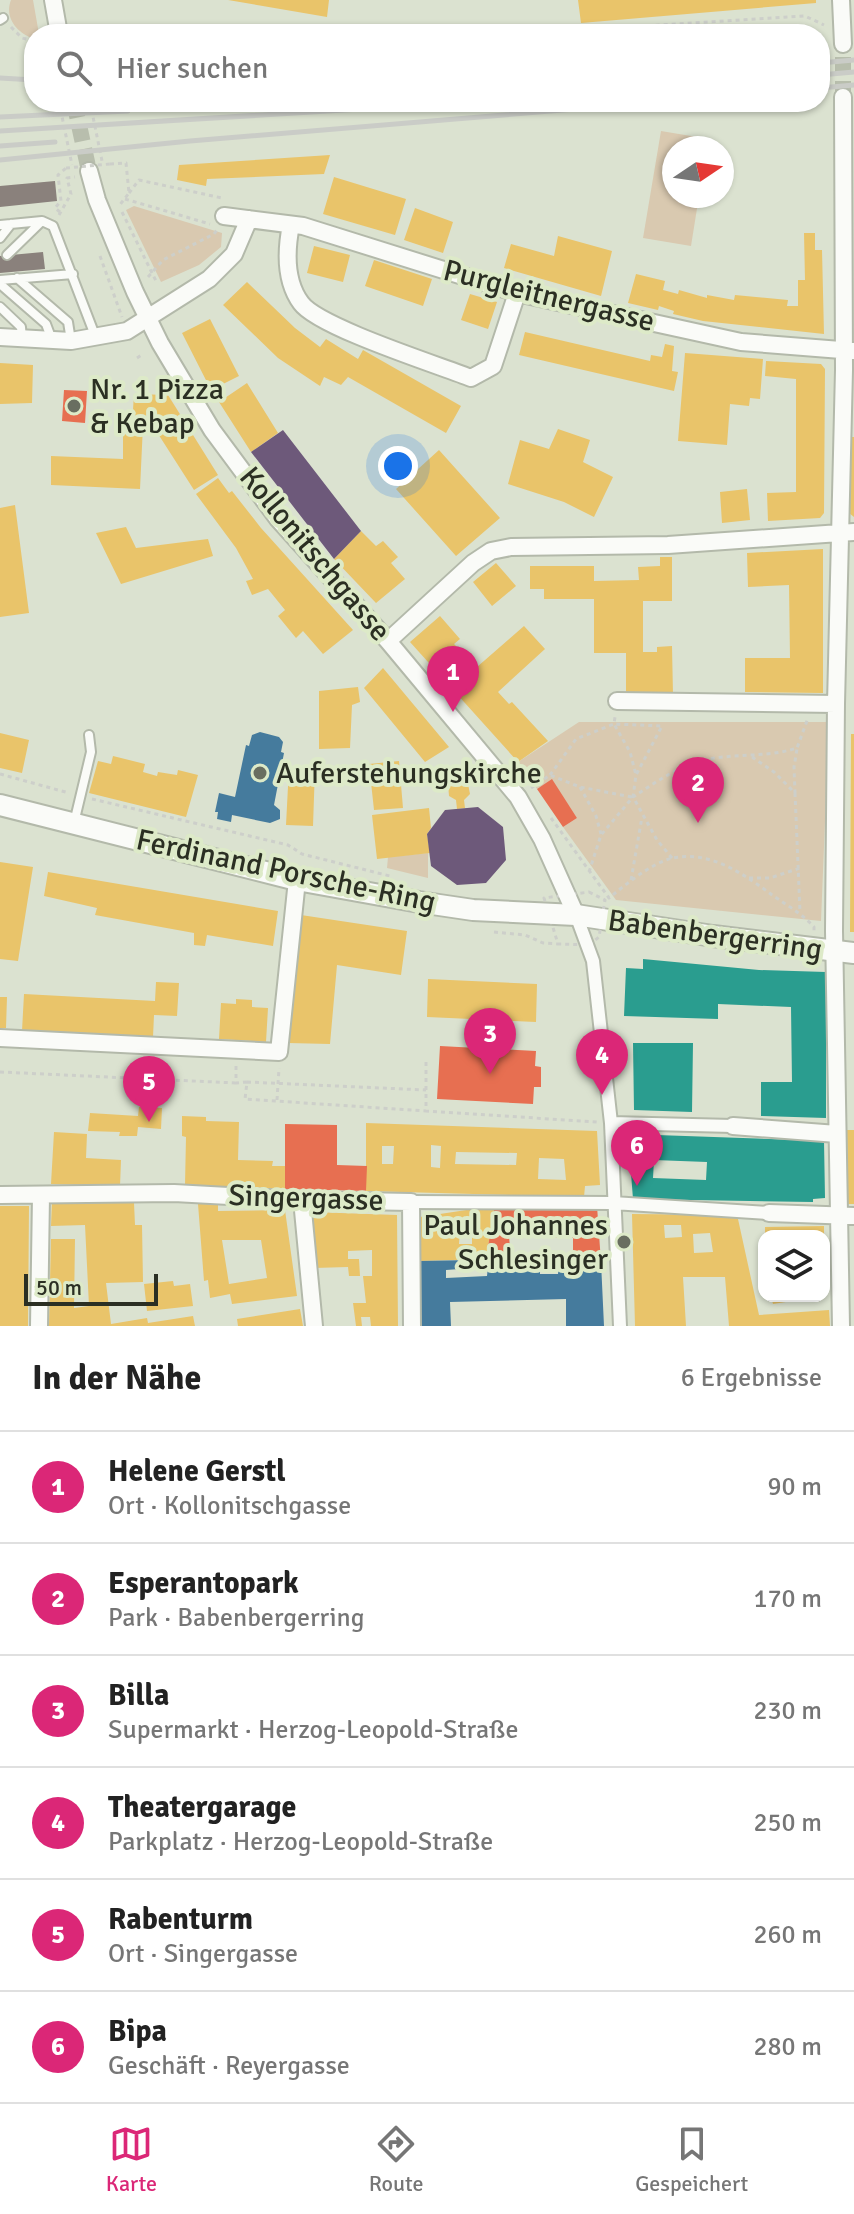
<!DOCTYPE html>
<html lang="de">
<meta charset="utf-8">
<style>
body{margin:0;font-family:Signika,sans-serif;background:#f6f6f6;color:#222}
.controls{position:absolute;right:24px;bottom:24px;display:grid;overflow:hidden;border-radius:16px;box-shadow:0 2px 6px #0004}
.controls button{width:72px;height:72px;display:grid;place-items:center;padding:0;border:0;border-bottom:2px solid #e0e0e0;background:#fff;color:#222;font:40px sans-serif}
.compass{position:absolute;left:662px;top:136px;width:72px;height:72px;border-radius:50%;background:#fff;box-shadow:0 2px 6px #0004;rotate:77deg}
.scale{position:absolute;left:24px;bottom:20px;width:134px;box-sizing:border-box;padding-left:8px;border:4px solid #2b2f23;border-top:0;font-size:22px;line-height:28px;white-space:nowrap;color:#2b2f23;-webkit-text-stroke:6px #ddeac8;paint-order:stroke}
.you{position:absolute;left:398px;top:466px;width:28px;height:28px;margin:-20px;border:6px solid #fff;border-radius:50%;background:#1a73e8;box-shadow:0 0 0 12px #1a73e833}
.badge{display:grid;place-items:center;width:52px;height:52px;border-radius:50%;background:#db2777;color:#fff;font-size:26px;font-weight:700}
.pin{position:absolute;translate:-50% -66px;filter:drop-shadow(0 2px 4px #0008)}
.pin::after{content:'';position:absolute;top:42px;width:28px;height:24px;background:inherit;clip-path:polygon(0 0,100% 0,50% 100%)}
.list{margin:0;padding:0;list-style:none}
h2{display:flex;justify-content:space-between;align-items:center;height:104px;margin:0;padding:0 32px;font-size:34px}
h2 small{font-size:26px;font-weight:400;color:#767676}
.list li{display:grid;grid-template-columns:52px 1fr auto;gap:24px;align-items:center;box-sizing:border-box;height:112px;padding:0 32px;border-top:2px solid #e0e0e0}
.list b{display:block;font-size:30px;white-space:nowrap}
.list p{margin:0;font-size:26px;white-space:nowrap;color:#767676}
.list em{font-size:26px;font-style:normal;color:#767676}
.icon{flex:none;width:44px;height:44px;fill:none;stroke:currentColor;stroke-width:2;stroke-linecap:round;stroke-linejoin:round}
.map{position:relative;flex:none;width:854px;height:1326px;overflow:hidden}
.search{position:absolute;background:#fff;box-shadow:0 2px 6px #0004;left:24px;right:24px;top:24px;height:88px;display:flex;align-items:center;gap:20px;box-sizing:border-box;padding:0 28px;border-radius:32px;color:#767676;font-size:30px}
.sheet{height:776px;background:#fff}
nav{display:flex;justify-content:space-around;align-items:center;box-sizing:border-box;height:112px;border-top:2px solid #e0e0e0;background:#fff;font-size:22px;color:#767676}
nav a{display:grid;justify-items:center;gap:4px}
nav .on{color:#db2777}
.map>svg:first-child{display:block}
</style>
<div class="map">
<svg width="854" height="1326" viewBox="0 0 854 1326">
<rect width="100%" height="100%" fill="#dbe2d0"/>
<path fill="#d9c9b0" d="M11 0H33L39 34H34V39C17 33 4 18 11 0Z
M661 131 709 139 707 148H674V196H699L691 246 643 238Z
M134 206 222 233 221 247 199 265 161 282 126 210Z
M579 722H829L821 921 616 900 563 827 577 818 552 780 537 789 518 762Z
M428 853V878L387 868 388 857Z"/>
<path fill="#e9c46a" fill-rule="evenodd" d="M228 0H329L327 17Z
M578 0H816V3L581 23Z
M330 155 324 174 207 179 206 186 177 180 179 165Z
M334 177 406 199 395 235 323 214Z
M415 208 453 222 443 253 404 240Z
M804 233H815V250H822L824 334 703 321 673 314 674 311 659 306 658 310 628 303 636 274 665 281 663 290 678 294 679 290 707 298V295L734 300 735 295 788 300 787 306H798V280H805Z
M558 236 612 251 601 296 504 268 511 244 554 256Z
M314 246 350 255 343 282 307 273Z
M374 260 432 279 423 306 365 286Z
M247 282 295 328 320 347 326 339 358 359 363 350 461 406 446 433 348 377 341 385 324 377 320 386 278 358 223 305Z
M470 294 497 302 488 329 461 320Z
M210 319 239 376 211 390 182 333Z
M525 332 650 361 651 355 662 357 665 344 674 346 672 371 678 372 674 391 519 355Z
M685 353 763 359 760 399 750 398 749 406 730 404 727 445 678 441Z
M766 361 821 364 825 369 824 513 820 518 768 521 767 493 796 492V379L765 376Z
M0 363 33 365 32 403 0 404Z
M247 383 278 433 251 452 219 402Z
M134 394 168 395 218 475 194 490 153 426 143 425 140 489 51 485V456L123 459V425H132Z
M558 429 590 440 583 462 613 477 594 517 564 502 508 484 520 440 549 449Z
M851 437H854V517L849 513Z
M439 450 500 518 456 556 396 489Z
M218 478 229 493 232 491 261 528 353 630 323 654 303 631 296 638 278 616 285 610 268 589 252 595 246 581 253 579 236 548 196 494Z
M747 489 750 520 722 523 720 492Z
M15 505 29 613 0 617V508Z
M126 527 136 548 208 539 213 556 121 584 96 533Z
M361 531 376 546 383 541 398 557 391 563 405 579 376 603 334 559Z
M823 549V693L745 692V658H790L789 585 748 587 747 553Z
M660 557H672V601H643V652H657V647L672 646 673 695 626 696V653H594V599H544V589H530V566H594V581L639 580 638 567 660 566Z
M496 563 516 586 492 606 473 582Z
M440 616 460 639 454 644 477 667 524 626 545 649 498 692 509 704 512 702 548 741 518 762 410 642Z
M383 668 449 747 425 762 364 688Z
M358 687 360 702 352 705 350 748 319 749V691Z
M0 733 29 740 22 773 0 768Z
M851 734H854V932H850Z
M113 756 145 764 143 772 157 776 158 772 177 775 178 770 198 775 186 817 89 793 98 761 111 764Z
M399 761 403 808 374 810 369 764Z
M289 767 315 768 313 826 286 825Z
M464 779 468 784 470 794 464 800 465 808 457 809 456 800 449 796 448 784 452 780Z
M429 808 431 828 427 834 430 853 377 859 372 815Z
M0 862 33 867 18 961 0 959Z
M48 872 278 911 273 946 207 935 205 946 194 945V933L95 915 97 908 44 896Z
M301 915 407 931 401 975 337 965 330 1044 288 1043Z
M428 979 537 984 536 1022 427 1017Z
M156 982 179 983 177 1016 154 1015 153 1037 22 1031 24 994 155 1001Z
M0 997H7L6 1028H0Z
M236 999 252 1000V1007L268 1008 266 1042 219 1039 221 1003 236 1004Z
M139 1107 162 1108 161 1129 138 1127 137 1136H119L120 1132 88 1131 90 1113 138 1116Z
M182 1116 206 1117V1121L239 1122 238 1160 273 1161 272 1166H285V1189L185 1185 186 1137 182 1136Z
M366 1123 597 1131 600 1185 585 1186 584 1197 366 1191ZM431 1145 441 1146 440 1168 431 1167ZM382 1146H394L393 1164H382ZM456 1152 517 1153 516 1165 455 1164ZM539 1158 564 1159 566 1180 538 1179Z
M847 1130H854V1204H848Z
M54 1132 87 1134 86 1158 121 1160 120 1186 51 1184Z
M52 1201 134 1203 135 1225H142L143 1282 106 1283 111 1324 147 1318 148 1323 193 1316 195 1326H49L51 1239H75L74 1308 89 1306 85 1225 51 1226Z
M198 1204H218V1211L285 1210 297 1296 232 1304 230 1294 210 1298 208 1280 204 1281ZM222 1240H261L267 1278 229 1284Z
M0 1206H29L28 1326H0Z
M473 1209 494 1210 486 1259 419 1261 420 1217ZM460 1230 472 1231V1244H459Z
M312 1212 397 1215 398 1326H371L370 1317H361L362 1326H356L353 1303H366L363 1276H372V1250L348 1251V1259H359L360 1276H349L348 1267 314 1268 315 1237Z
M632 1214 733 1215 738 1219 759 1315 829 1310 830 1326H729L725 1277H683L686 1326H635ZM664 1225H681L682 1237 665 1238ZM710 1233 713 1252 694 1253 693 1234Z
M824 1226V1236H765V1227Z
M173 1281 174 1286 190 1284 193 1306 147 1311 144 1284Z
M771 1296H811V1298L773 1304Z
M300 1309 303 1326H238L237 1319Z"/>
<path fill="#e76f51" d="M64 390 87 391 85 423 62 421Z
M552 779 577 818 563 827 537 789Z
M440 1046 536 1051 535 1066 541 1067V1087H534L533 1104 437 1099Z
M285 1124 337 1125V1165L367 1166 366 1191 285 1189Z
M597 1206 601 1262H573V1238L509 1236 511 1259H486L494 1210Z"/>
<path fill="#6d597a" d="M283 430 361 531 334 559 251 452Z
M478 807 503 827 506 860 486 883 457 885 431 866 427 834 445 810Z"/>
<path fill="#2a9d8f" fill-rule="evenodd" d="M643 959 759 970 826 972V1118L761 1116V1082H792L791 1007 718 1004V1019L624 1016 626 968 643 969Z
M633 1043H693L692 1112 634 1110Z
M628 1134 824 1141 825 1198 813 1199V1202L633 1199ZM654 1160 707 1162 706 1180 653 1178Z"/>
<path fill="#457b9d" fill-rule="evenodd" d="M260 732 279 737 283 742 281 752 284 753 274 805 280 810V819L270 823 232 815 231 822 217 819 218 812H215L219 793 235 797 246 745 249 746 252 735Z
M567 1258 568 1261 601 1262 604 1326H566V1299L450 1302 451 1326H421L419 1261ZM488 1267 487 1276 446 1278V1270ZM559 1267 558 1274H540V1268Z"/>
<path fill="#8a817c" d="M55 181 57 201 0 207V186Z
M43 252 45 269 0 273V256Z"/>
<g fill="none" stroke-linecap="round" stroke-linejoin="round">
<path stroke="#b8bead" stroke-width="16" stroke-dasharray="16 8" stroke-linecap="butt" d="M843 97V44
M74 102 89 171"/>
<g stroke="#b3b9aa" stroke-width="12">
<path id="service" d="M0 20 3 18
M0 225 42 221 53 226 96 338
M0 238 11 224
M7 255 41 222
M17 278 68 322 71 341
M0 280 73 274
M0 284 46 324 52 340
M0 307 21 327 22 339
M74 823 91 752 89 735"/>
</g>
<g stroke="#b3b9aa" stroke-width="16">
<path id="pedestrian" d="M576 915 593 961 611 1123 620 1326
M611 1123 733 1126
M411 1202 613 1203 769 1213"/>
</g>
<g stroke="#b3b9aa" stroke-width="20">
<path id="minor" d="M53 0 59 34
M841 0 843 44
M89 171 97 200 135 292 160 343 212 430 278 519 388 641 518 797 542 839 576 915
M224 216 303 226 517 293 741 342 854 351
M291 225C286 250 285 281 301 303 318 327 438 365 471 378L493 366 517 293
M0 337 71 341 127 331 209 279 234 254 249 219
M388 641 473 563 491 551 511 547 668 545 854 532
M617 701 836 704
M0 1038 279 1052 297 880
M733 1126 837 1134
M0 1195 174 1193 302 1200 411 1202 412 1326
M302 1200 314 1326
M769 1213 854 1216
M39 1326 41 1196
M841 1326 834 931 836 704 844 370 843 97"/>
</g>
<g stroke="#b3b9aa" stroke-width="24">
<path id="tertiary" d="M0 805 297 880 419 902 473 910 576 915 713 936 854 953"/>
</g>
<path stroke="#cdcfca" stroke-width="3" stroke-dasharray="4 4" stroke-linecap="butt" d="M11 27 22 38 34 41
M74 31 104 34
M512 34 805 16 824 25
M59 102 72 165
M90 102 102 161
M110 164 126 163 129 193 119 206
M129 193 139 180 222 198
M125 199 210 224
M60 212 55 208 61 201 58 175 66 168
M122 212 156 281
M59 215 71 194 67 178 75 177
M100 256 122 317
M148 277 163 260 214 234 217 230
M137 358 143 354
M752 757 774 772 795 793 794 767 797 749
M0 774 69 793
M550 775 576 739 614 724 615 717
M580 787 596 816 601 834
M531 788 550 775 580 787 632 797
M795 793 800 912
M92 799 288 845 302 854 390 876
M551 818 609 898C625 885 653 862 673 858 712 850 746 876 775 897 790 907 802 914 814 927V931
M672 858 657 840 633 797C656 782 677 767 704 760 735 753 766 758 797 748L808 718
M589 872 601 835 633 797 636 775 662 726 614 724 630 752 636 775
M749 878H770L800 868
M631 880 642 817
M589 892 605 900 599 937 589 945 558 944 544 898Z
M494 932 525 935 543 943 558 944
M426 1062V1111L597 1122
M236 1066V1083L247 1082 245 1099 426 1111
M0 1072 236 1083
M247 1082 426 1090
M277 1100 279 1068"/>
<use href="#service" stroke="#fafbf8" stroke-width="8"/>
<use href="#pedestrian" stroke="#fafbf8" stroke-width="12"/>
<use href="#minor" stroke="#fafbf8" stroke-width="16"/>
<use href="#tertiary" stroke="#fafbf8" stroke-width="20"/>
<path stroke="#caccc7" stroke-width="5" d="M820 63 854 60
M820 75 854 72
M0 78 34 80
M820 88 854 85
M160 109 260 102
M0 117 128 111
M0 131 475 102
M0 146 55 142
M0 160 190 141 660 102"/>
<path stroke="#cdcfca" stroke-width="3" stroke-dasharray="4 4" stroke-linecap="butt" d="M66 168 110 164"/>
</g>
<g fill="#696e60" stroke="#ddeac8" stroke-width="3">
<circle cx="74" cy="406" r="8"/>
<circle cx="260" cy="773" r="8"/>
<circle cx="624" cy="1242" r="8"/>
</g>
<g text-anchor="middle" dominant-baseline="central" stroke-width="8" stroke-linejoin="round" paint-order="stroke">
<g font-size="30" fill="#2b2f23" stroke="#ddeac8">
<text transform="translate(549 296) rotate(14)">Purgleitnergasse</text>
<text transform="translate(315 554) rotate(50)">Kollonitschgasse</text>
<text transform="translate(286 871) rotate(12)">Ferdinand Porsche-Ring</text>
<text transform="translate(715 935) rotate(8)">Babenbergerring</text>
<text transform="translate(306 1198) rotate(2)">Singergasse</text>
</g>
<g font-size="30" fill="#2b2f23" stroke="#ddeac8" text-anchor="start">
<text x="90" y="389">Nr. 1 Pizza<tspan x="90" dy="34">&amp; Kebap</tspan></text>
<text x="276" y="773">Auferstehungskirche</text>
<text x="608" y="1225" text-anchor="end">Paul Johannes<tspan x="608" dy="34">Schlesinger</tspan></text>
</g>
</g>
</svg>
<div class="controls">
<button><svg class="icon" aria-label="layers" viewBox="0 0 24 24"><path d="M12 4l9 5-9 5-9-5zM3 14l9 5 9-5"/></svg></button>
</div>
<svg class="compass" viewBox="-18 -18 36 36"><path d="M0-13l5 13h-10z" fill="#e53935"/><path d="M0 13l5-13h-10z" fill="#767676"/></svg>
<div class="scale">50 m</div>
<div class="you"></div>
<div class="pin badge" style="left:453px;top:712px">1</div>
<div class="pin badge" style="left:698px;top:823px">2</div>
<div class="pin badge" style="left:490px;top:1074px">3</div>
<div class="pin badge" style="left:602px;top:1095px">4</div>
<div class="pin badge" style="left:149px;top:1122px">5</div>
<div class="pin badge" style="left:637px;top:1186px">6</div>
<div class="search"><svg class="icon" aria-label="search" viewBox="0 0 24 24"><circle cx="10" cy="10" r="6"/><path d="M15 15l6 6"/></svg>Hier suchen</div>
</div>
<section class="sheet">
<h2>In der Nähe<small>6 Ergebnisse</small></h2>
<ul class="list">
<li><span class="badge">1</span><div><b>Helene Gerstl</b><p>Ort · Kollonitschgasse</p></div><em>90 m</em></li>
<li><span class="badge">2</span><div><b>Esperantopark</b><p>Park · Babenbergerring</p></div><em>170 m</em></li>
<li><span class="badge">3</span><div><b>Billa</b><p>Supermarkt · Herzog-Leopold-Straße</p></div><em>230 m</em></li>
<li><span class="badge">4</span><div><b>Theatergarage</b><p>Parkplatz · Herzog-Leopold-Straße</p></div><em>250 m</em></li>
<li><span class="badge">5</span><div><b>Rabenturm</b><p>Ort · Singergasse</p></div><em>260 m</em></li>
<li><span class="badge">6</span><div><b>Bipa</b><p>Geschäft · Reyergasse</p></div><em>280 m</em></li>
</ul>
</section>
<nav>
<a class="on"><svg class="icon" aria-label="map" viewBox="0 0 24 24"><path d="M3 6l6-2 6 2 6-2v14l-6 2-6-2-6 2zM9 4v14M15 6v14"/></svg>Karte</a>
<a><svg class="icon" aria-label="directions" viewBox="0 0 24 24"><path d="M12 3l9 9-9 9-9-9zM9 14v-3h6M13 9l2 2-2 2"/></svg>Route</a>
<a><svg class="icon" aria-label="saved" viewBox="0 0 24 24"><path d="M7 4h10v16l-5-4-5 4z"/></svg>Gespeichert</a>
</nav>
